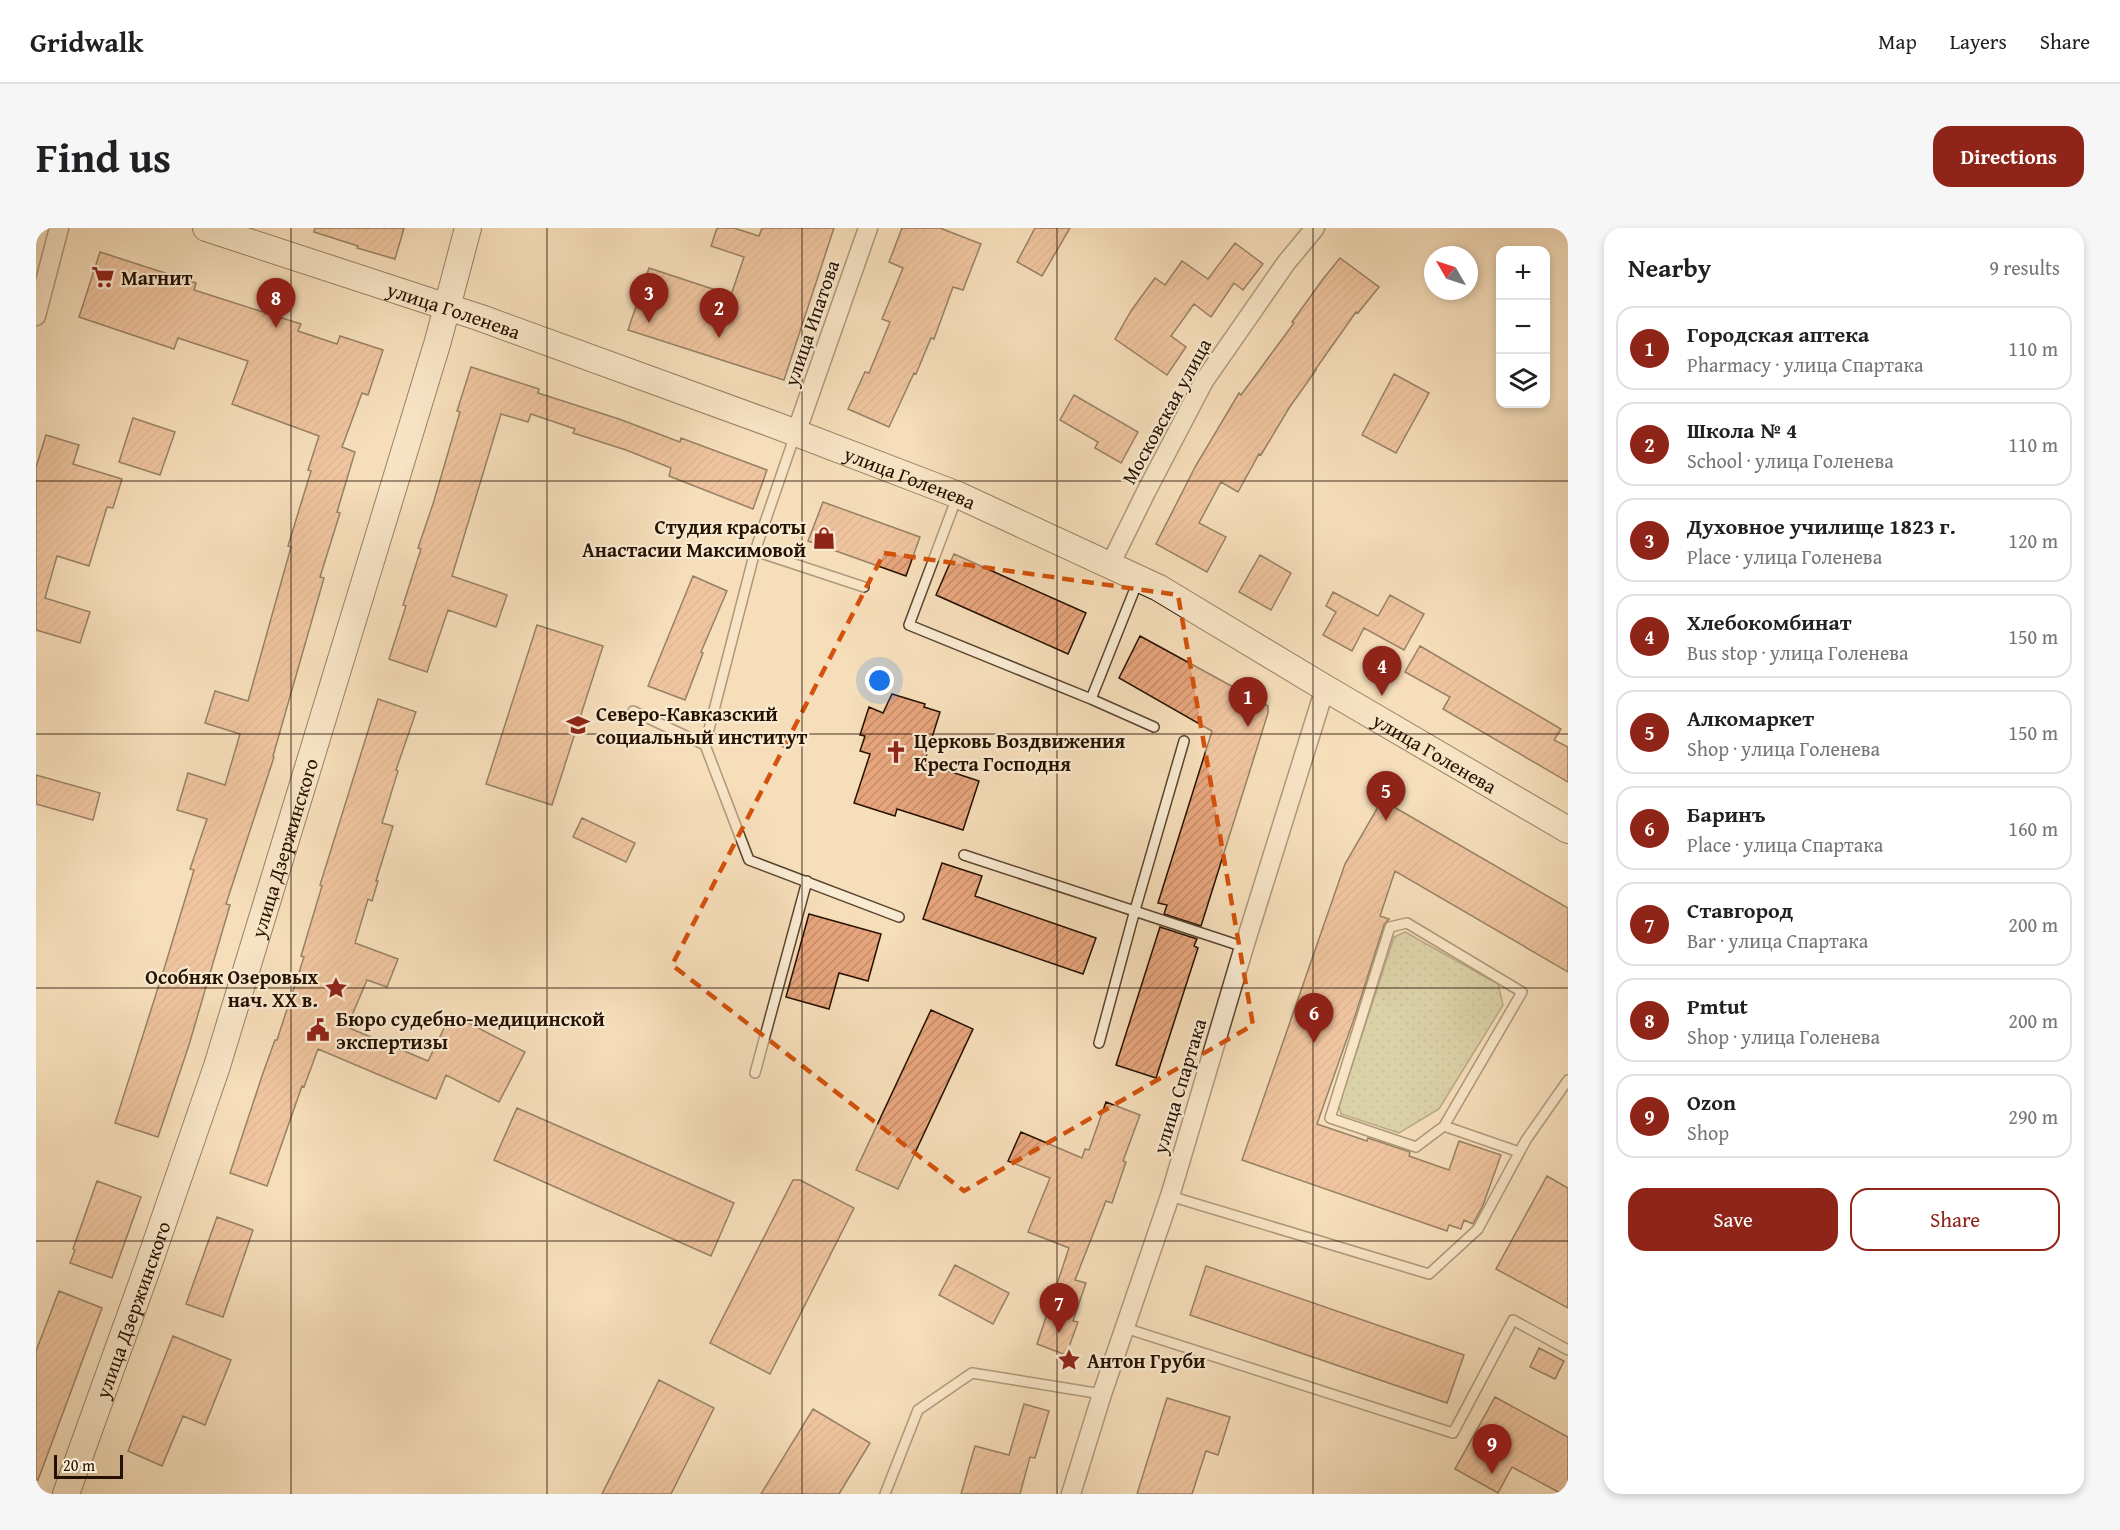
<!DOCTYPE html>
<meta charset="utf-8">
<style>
body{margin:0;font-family:"Gentium Book Plus",serif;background:#f6f6f6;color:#202124}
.controls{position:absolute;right:18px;top:18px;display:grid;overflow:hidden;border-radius:12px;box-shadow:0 3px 9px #0003}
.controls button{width:54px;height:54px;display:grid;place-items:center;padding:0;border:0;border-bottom:2px solid #e0e0e0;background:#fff;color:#202124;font:30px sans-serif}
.compass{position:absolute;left:1388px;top:18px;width:54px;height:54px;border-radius:50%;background:#fff;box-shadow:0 3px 9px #0003;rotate:309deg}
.scale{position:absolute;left:18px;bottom:15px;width:69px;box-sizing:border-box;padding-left:6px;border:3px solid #251100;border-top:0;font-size:16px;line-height:21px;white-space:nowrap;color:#251100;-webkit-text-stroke:4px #f9ead2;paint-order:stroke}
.you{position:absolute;left:844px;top:453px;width:21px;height:21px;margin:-15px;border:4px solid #fff;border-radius:50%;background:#1a73e8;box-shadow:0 0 0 9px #1a73e833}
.badge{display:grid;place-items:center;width:39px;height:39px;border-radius:50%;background:#8f2418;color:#fff;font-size:20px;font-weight:700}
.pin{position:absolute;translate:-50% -50px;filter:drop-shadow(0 2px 3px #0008)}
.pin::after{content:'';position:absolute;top:32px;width:21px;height:18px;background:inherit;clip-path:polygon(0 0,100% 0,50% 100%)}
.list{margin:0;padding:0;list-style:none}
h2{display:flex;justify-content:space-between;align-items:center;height:78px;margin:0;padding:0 24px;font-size:26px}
h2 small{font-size:20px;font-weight:400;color:#757577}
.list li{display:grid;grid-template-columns:39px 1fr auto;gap:18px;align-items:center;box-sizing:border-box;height:84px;margin:0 12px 12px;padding:0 12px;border:2px solid #e0e0e0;border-radius:18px}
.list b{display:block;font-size:22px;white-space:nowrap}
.list p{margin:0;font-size:20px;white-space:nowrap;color:#757577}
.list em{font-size:20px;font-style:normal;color:#757577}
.actions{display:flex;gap:12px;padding:18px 24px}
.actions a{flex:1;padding:14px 0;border:2px solid #8f2418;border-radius:18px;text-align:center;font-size:21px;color:#8f2418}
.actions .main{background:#8f2418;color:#fff}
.icon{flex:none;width:33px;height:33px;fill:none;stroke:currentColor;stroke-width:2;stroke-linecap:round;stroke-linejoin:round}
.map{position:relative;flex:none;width:1532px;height:1266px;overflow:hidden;border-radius:18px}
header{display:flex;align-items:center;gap:36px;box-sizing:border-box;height:84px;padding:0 30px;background:#fff;border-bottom:2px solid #e0e0e0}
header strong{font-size:28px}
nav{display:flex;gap:33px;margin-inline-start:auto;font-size:21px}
.intro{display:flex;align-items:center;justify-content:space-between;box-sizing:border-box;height:144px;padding:0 36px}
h1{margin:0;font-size:42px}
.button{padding:15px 27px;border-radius:18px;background:#8f2418;color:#fff;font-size:21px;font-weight:700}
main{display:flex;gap:36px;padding:0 36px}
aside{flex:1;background:#fff;border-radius:18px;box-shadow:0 3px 9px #0003}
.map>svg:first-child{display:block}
</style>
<header>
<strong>Gridwalk</strong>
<nav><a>Map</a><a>Layers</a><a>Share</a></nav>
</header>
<div class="intro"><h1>Find us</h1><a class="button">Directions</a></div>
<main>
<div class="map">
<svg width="1532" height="1266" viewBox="0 0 1532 1266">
<defs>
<pattern id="green-dots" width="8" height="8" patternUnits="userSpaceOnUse" patternTransform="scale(1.5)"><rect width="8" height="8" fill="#bbc191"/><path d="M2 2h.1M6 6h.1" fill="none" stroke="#a1a57b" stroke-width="1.8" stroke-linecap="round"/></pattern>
<pattern id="building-hatch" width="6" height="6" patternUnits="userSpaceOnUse" patternTransform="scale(1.5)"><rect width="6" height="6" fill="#e7a57d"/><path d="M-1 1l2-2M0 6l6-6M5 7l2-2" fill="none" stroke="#c68d6a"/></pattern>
</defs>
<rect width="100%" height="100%" fill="#f6deba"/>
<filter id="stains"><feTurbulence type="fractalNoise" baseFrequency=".00333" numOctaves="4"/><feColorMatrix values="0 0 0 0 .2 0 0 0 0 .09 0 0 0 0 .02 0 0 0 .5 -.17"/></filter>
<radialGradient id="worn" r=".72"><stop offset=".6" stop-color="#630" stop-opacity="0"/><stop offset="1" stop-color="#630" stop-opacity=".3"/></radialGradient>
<path fill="url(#green-dots)" stroke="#706948" stroke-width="1.5" d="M1369 704 1462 756 1467 777 1403 881 1363 905 1305 886 1303 877 1358 709Z"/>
<path fill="url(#building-hatch)" stroke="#251100" stroke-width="1.5" d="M279 0H368L359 31 321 20 322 18 278 4Z
M681 0H698L723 8 726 0H798L748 152 592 102 613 40 695 67 708 29 675 18Z
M866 0H904L945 16 927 62 917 59 898 111 895 110 880 146 878 145 853 199 812 181 829 144 833 145 854 94 846 91 867 40 853 34Z
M999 0H1034L1006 48 981 34Z
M1199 15 1227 36 1207 62 1198 55 1175 89 1158 76 1135 108 1150 119 1131 147 1079 111 1095 83 1119 50 1129 57 1146 33 1172 51Z
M64 24 160 55 158 62 265 96 262 103 301 116 304 108 347 122 332 167 326 165 306 219 319 224 301 284 304 285 284 349 288 350 237 528 238 529 190 676 194 677 153 817 122 909 79 895 128 741 158 642 154 641 171 591 141 582 152 545 189 557 204 506 169 495 179 463 212 473 255 319 252 318 275 243 272 242 283 208 196 176 212 133 142 110 138 121 43 89Z
M1304 30 1343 59 1322 85 1320 84 1279 142H1280L1253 180 1225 227 1223 226 1202 264 1185 254 1163 295 1190 309 1171 344 1120 316 1159 239 1203 165 1205 167 1258 95 1256 94 1287 51Z
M435 139 503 161 502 165 583 191 644 214 645 210 731 242 717 281 633 248 635 240 590 222 537 205 539 201 495 186 492 194 465 186 416 348 471 367 460 399 412 382 391 444 353 431 370 378 367 377 385 321 382 320 397 276 424 184 421 183Z
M1358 146 1393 165 1360 225 1326 207Z
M1038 167 1102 204 1085 235 1059 220 1062 214 1024 192Z
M97 190 139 204 124 247 83 234Z
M10 207 43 217 37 236 86 251 77 280 71 279 53 338 21 328 9 370 54 384 44 415 0 402V239Z
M787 274 884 309 870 348 772 313Z
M918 326 1050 385 1032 426 900 367Z
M1224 327 1255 345 1235 382 1203 364Z
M657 348 691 363 665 424 667 425 649 472 612 458Z
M1297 364 1342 388 1354 367 1388 386 1368 422 1328 400 1316 423 1287 407 1300 384 1290 378Z
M501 397 567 418 516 577 450 556Z
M1104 408 1232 478V485L1165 698 1128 686 1131 677 1122 675 1176 503 1083 450Z
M1384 418 1525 501 1518 512 1532 519V554L1407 481 1414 469 1369 444Z
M856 466 889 476 888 479 904 484 888 535 943 553 927 602 861 581 859 588 818 575 834 526 824 523 829 508 824 507 833 479 847 485Z
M342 471 380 484 360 542 362 543 346 595 357 598 340 653H342L336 673 332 671 319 715 362 731 351 759 331 752 311 799 392 833 415 786 489 824 463 874 410 847 400 871 282 821 268 859 266 858 231 958 194 945 227 845 239 812H241L268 729 265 728 286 658 284 657Z
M0 547 64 565 57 592 0 576Z
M1346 572 1532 680V744L1359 643 1344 688 1353 691 1348 697 1319 788 1281 896 1331 913 1332 910 1374 924 1373 928 1413 942 1423 913 1465 927 1447 977 1437 996 1428 992 1425 1001 1413 997 1411 1003 1206 932 1309 636Z
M546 590 599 615 590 634 537 609Z
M906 635 946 648 939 668 1060 710 1047 746 887 691Z
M773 686 845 706 832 753 803 745 793 781 750 769Z
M1124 699 1161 711 1158 718 1162 720 1120 850 1080 837Z
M895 782 937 801 862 961 820 942Z
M1070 874 1104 887 1087 933 1090 934 1076 975 1070 973 1039 1052 1050 1055 1037 1093 1042 1094 1030 1127 1001 1116 1033 1020 992 1004 1014 950 972 933 985 904 1046 930 1049 921 1053 922Z
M481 880 698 975 675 1028 458 932Z
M1511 948 1532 960V1080L1460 1041Z
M757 952H764L818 980 734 1146 674 1115Z
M61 953 105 969 76 1050 34 1035 39 1022 37 1021Z
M181 989 217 1002 187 1089 150 1076Z
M919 1037 973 1065 957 1096 903 1067Z
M1170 1038 1428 1127 1411 1175 1154 1087Z
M23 1063 66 1080 2 1252H0V1123Z
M137 1108 195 1132 169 1197 147 1188 126 1238 92 1223Z
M1503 1120 1528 1133 1519 1151 1494 1139Z
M623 1152 678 1180 635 1266H566Z
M1459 1169 1532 1209V1266H1526L1476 1239 1462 1265 1419 1241Z
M1131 1170 1194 1189 1182 1227 1170 1223 1156 1266H1101Z
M988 1176 1013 1183 999 1230 994 1229 984 1266H925L939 1218 973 1227Z
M777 1181 834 1215 803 1266H725Z"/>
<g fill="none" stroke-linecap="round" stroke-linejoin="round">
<g stroke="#59442e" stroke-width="12">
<path id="lane" d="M921 269 873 397 1055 471 1118 499
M719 323 828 359
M1055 471 1102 353
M597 483 669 517 719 323 759 207
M669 517 713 632 863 689
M928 627 1208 719
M1063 815 1099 682 1148 513
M719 845 771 653
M1408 898 1486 764 1371 695 1354 699 1294 890 1380 919 1408 898 1483 924
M1134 968 1393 1046 1442 1001 1490 912 1532 852
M1089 1100 1417 1205 1477 1092 1532 1122
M849 1266 882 1182 936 1145 1066 1166"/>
</g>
<g stroke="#59442e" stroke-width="21">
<path id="street" d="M0 88 23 0
M760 205 832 0
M1074 337 1110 264 1168 153 1250 35 1279 0
M1035 1266 1066 1166 1134 968 1208 719 1289 460"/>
</g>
<g stroke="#251100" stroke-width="28">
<g id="secondary">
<path id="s1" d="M170 0 445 90 739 197 922 267 1123 360 1289 460 1532 602"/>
<path id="s2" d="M30 1266 111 1041 181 838 402 113 432 0"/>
</g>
</g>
<use href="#lane" stroke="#f9ead2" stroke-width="9"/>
<use href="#street" stroke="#f9ead2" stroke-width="18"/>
<use href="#secondary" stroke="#f9ead2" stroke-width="26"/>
</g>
<path d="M0 0H1532V1266H0ZM848 325 1142 367 1217 797 928 963 636 737Z" fill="#f6deba" fill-opacity=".55" fill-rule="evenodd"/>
<path fill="none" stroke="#d4520b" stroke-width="4.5" stroke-dasharray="12 8" stroke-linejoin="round" d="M848 325 1142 367 1217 797 928 963 636 737Z"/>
<path fill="none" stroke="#251100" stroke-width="1.5" stroke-opacity="0.55" d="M255 0V1266M511 0V1266M766 0V1266M1021 0V1266M1277 0V1266M0 253H1532M0 506H1532M0 760H1532M0 1013H1532"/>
<defs>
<g id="supermarket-bare" transform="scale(1.8)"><path d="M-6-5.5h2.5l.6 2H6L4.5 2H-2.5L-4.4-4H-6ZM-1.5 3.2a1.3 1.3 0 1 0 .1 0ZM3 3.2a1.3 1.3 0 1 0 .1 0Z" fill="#8f2418" stroke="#f9ead2" stroke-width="2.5" paint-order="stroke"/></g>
<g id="shop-bare" transform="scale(1.8)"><path d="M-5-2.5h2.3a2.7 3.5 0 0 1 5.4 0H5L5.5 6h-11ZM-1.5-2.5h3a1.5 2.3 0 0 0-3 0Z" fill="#8f2418" stroke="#f9ead2" stroke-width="2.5" paint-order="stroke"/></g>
<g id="university-bare" transform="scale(1.8)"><path d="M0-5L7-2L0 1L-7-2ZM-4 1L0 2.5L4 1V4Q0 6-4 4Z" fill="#8f2418" stroke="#f9ead2" stroke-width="2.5" paint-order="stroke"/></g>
<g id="church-bare" transform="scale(1.8)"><path d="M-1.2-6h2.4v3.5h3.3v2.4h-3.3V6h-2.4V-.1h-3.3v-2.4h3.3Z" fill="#8f2418" stroke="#f9ead2" stroke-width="2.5" paint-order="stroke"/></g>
<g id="sight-bare" transform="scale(1.8)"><path d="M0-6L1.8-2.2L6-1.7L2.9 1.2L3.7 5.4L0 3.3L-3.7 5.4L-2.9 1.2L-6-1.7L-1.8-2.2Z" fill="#8f2418" stroke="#f9ead2" stroke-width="2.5" paint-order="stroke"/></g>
<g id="civic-bare" transform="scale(1.8)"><path d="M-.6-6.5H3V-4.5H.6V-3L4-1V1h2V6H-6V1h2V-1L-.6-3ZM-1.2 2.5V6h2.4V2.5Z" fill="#8f2418" stroke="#f9ead2" stroke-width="2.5" paint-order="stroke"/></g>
</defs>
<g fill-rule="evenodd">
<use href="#supermarket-bare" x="67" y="49"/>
<use href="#shop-bare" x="788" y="310"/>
<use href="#university-bare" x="542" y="497"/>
<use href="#church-bare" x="860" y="524"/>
<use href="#sight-bare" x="300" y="760"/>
<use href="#civic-bare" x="282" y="802"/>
<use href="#sight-bare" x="1033" y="1132"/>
</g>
<g text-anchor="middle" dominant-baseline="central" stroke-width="4.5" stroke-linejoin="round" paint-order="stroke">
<g font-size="20" font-weight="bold" fill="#251100" stroke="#f9ead2" text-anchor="start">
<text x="85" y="49">Магнит</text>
<text x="770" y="298" text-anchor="end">Студия красоты<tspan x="770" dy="23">Анастасии Максимовой</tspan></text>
<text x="560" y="485">Северо-Кавказский<tspan x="560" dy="23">социальный институт</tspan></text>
<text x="878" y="512">Церковь Воздвижения<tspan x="878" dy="23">Креста Господня</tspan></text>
<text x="282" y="748" text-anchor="end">Особняк Озеровых<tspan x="282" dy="23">нач. ХХ в.</tspan></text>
<text x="300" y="790">Бюро судебно-медицинской<tspan x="300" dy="23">экспертизы</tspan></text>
<text x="1051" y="1132">Антон Груби</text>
</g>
<g font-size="20" fill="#251100" stroke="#f9ead2">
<text stroke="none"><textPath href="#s1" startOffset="261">улица Голенева</textPath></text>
<text transform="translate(775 95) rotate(-71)">улица Ипатова</text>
<text transform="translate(1130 183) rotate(-61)">Московская улица</text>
<text stroke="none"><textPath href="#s1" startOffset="747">улица Голенева</textPath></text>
<text stroke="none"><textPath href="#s1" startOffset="1341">улица Голенева</textPath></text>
<text stroke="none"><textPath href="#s2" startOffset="682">улица Дзержинского</textPath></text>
<text transform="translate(1143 858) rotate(-73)">улица Спартака</text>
<text stroke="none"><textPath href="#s2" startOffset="196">улица Дзержинского</textPath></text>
</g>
</g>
<rect width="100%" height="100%" filter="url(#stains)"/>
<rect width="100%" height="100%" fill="url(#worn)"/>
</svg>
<div class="controls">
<button>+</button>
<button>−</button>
<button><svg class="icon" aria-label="layers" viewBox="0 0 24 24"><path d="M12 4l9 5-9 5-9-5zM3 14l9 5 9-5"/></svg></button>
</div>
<svg class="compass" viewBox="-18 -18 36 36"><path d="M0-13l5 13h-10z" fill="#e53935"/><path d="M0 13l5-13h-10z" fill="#757577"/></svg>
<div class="scale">20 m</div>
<div class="you"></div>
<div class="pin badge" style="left:1212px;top:499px">1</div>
<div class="pin badge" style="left:683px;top:110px">2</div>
<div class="pin badge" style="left:613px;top:95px">3</div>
<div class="pin badge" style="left:1346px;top:468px">4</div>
<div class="pin badge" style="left:1350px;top:593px">5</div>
<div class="pin badge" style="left:1278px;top:815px">6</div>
<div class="pin badge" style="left:1023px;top:1105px">7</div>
<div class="pin badge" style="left:240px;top:100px">8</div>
<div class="pin badge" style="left:1456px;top:1246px">9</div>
</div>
<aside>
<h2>Nearby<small>9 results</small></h2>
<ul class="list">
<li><span class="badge">1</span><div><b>Городская аптека</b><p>Pharmacy · улица Спартака</p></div><em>110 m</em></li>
<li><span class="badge">2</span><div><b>Школа № 4</b><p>School · улица Голенева</p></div><em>110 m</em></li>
<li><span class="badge">3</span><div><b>Духовное училище 1823 г.</b><p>Place · улица Голенева</p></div><em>120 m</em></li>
<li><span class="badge">4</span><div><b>Хлебокомбинат</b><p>Bus stop · улица Голенева</p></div><em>150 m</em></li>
<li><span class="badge">5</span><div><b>Алкомаркет</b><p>Shop · улица Голенева</p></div><em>150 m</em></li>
<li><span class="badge">6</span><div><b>Баринъ</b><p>Place · улица Спартака</p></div><em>160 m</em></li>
<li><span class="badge">7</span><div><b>Ставгород</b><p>Bar · улица Спартака</p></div><em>200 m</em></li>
<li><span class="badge">8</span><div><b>Pmtut</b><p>Shop · улица Голенева</p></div><em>200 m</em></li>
<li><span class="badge">9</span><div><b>Ozon</b><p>Shop</p></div><em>290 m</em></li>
</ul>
<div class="actions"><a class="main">Save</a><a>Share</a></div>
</aside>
</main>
